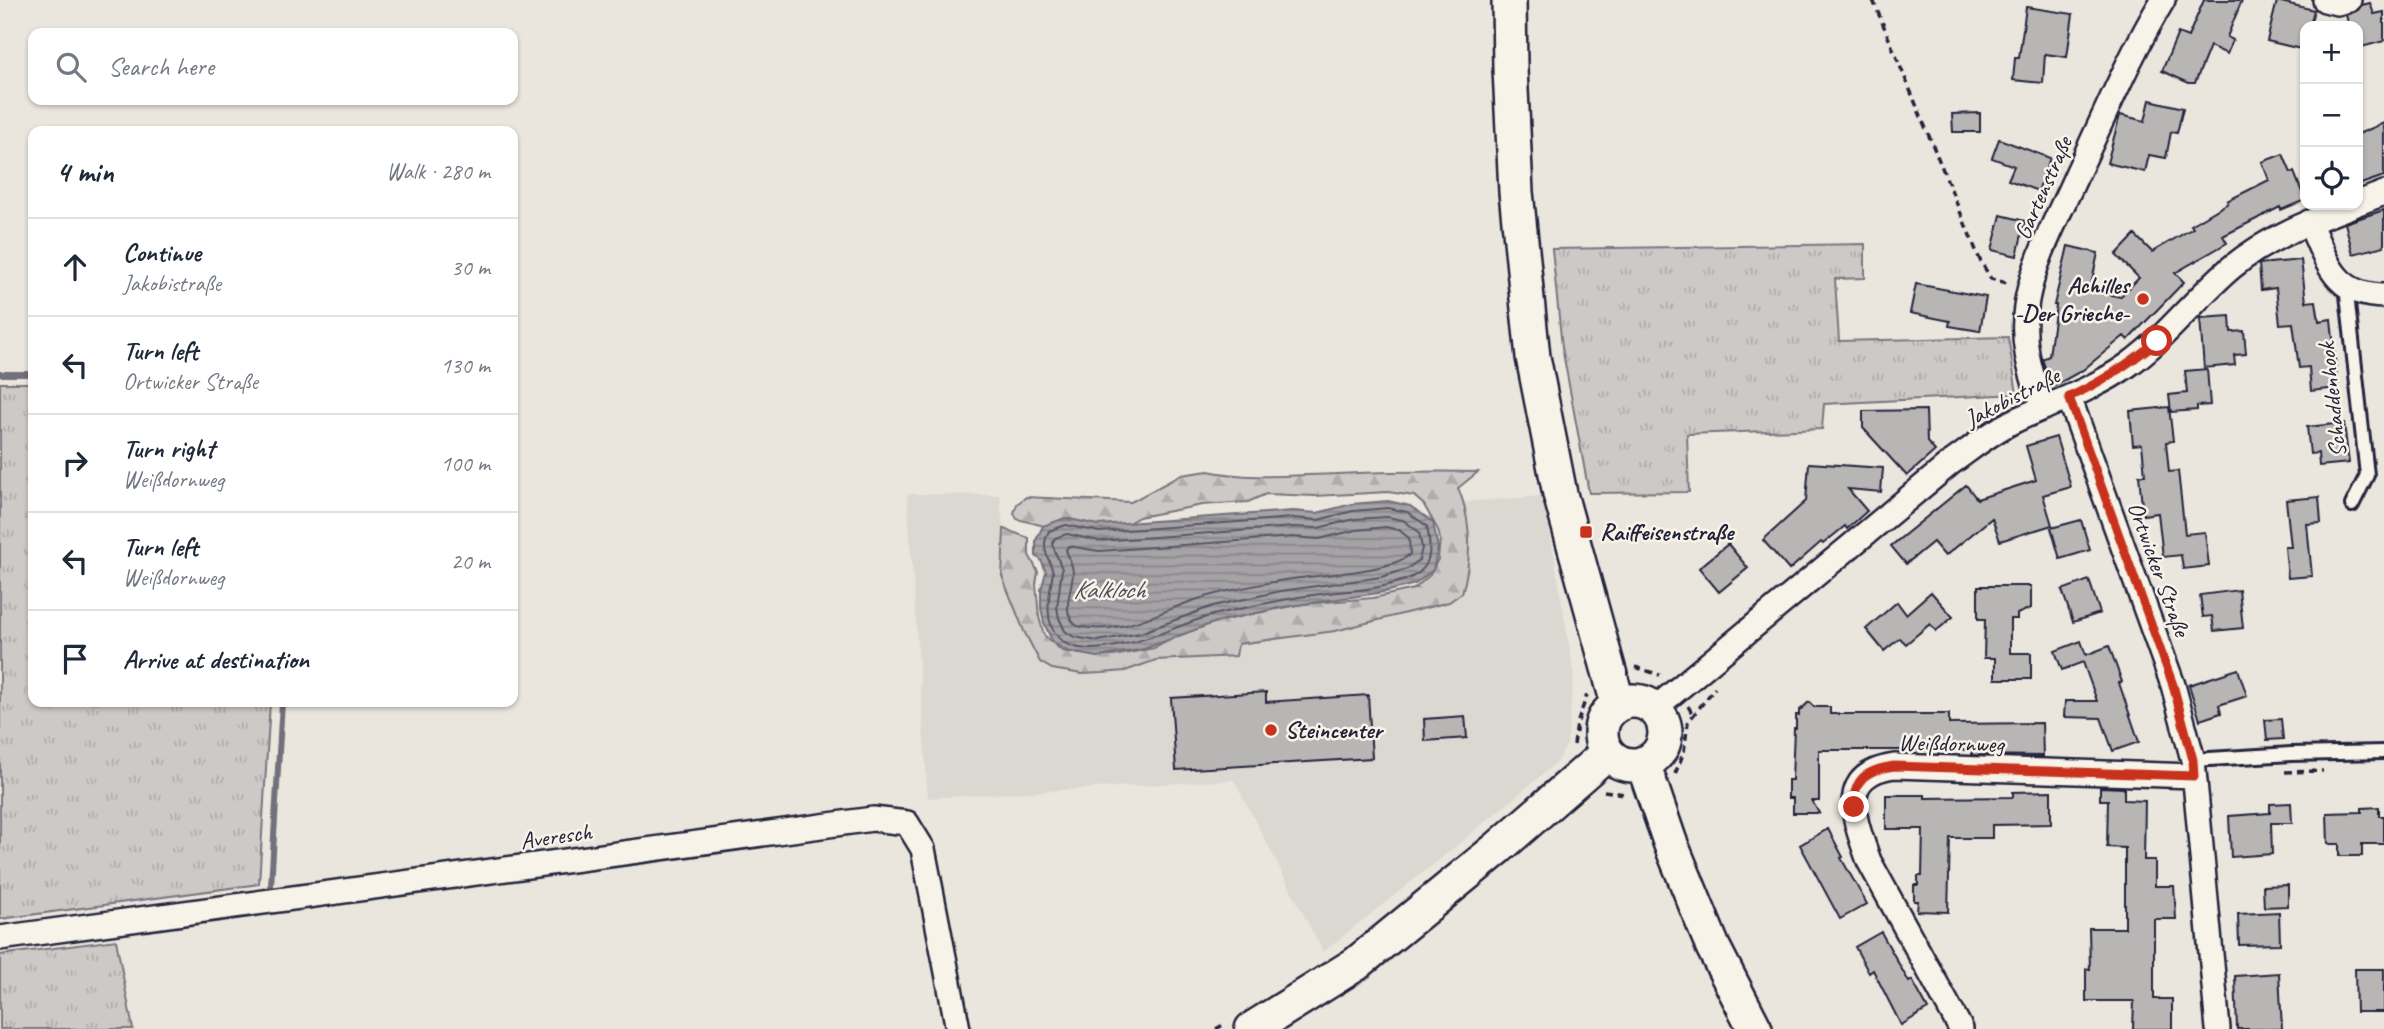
<!DOCTYPE html>
<meta charset="utf-8">
<style>
body{margin:0;font-family:Caveat,sans-serif;background:#f2f2f3;color:#1f2937}
.controls{position:absolute;right:21px;top:21px;display:grid;overflow:hidden;border-radius:14px;box-shadow:0 2px 5px #0004}
.controls button{width:63px;height:63px;display:grid;place-items:center;padding:0;border:0;border-bottom:2px solid #e0e1e3;background:#fff;color:#1f2937;font:35px sans-serif}
.stop{position:absolute;width:21px;height:21px;margin:-16px;border:5px solid #c8321e;border-radius:50%;background:#fff}
.stop.end{background:#c8321e;border-color:#fff;box-shadow:0 2px 7px #0008}
.list{margin:0;padding:0;list-style:none}
h2{display:flex;justify-content:space-between;align-items:center;height:91px;margin:0;padding:0 28px;font-size:30px}
h2 small{font-size:23px;font-weight:400;color:#747a83}
.list li{display:grid;grid-template-columns:46px 1fr auto;gap:21px;align-items:center;box-sizing:border-box;height:98px;padding:0 28px;border-top:2px solid #e0e1e3}
.list b{display:block;font-size:26px;white-space:nowrap}
.list p{margin:0;font-size:23px;white-space:nowrap;color:#747a83}
.list em{font-size:23px;font-style:normal;color:#747a83}
.icon{flex:none;width:38px;height:38px;fill:none;stroke:currentColor;stroke-width:2;stroke-linecap:round;stroke-linejoin:round}
.map{position:relative;flex:none;width:2384px;height:1029px;overflow:hidden}
.search{position:absolute;background:#fff;box-shadow:0 2px 5px #0004;left:28px;top:28px;width:490px;height:77px;display:flex;align-items:center;gap:18px;box-sizing:border-box;padding:0 24px;border-radius:14px;color:#747a83;font-size:26px}
.panel{position:absolute;background:#fff;box-shadow:0 2px 5px #0004;left:28px;top:126px;width:490px;height:581px;border-radius:14px}
.map>svg:first-child{display:block}
</style>
<div class="map">
<svg width="2384" height="1029" viewBox="0 0 2384 1029">
<defs>
<pattern id="grass-tufts" width="24" height="20" patternUnits="userSpaceOnUse" patternTransform="scale(1.75)"><rect width="24" height="20" fill="#cdc9c6"/><path d="M3 7l-1-3M5 7V3M7 7l1-3M15 17l-1-3M17 17v-4M19 17l1-3" fill="none" stroke="#b0acab"/></pattern>
<pattern id="forest-firs" width="22" height="20" patternUnits="userSpaceOnUse" patternTransform="scale(1.75)"><rect width="22" height="20" fill="#cdc9c6"/><path d="M5 1l3.5 6h-7zM16 11l3.5 6h-7z" fill="#b0acab"/></pattern>
<pattern id="water-rules" width="6" height="5" patternUnits="userSpaceOnUse" patternTransform="scale(1.75)"><rect width="6" height="5" fill="#a6a3a6"/><path d="M0 2.5h6" fill="none" stroke="#878488"/></pattern>
</defs>
<rect width="100%" height="100%" fill="#eae6de"/>
<filter id="ink" filterUnits="userSpaceOnUse"><feTurbulence type="fractalNoise" baseFrequency=".0143" numOctaves="2"/><feDisplacementMap in="SourceGraphic" scale="14" xChannelSelector="R" yChannelSelector="G"/><feConvolveMatrix kernelMatrix="1 2 1 2 8 2 1 2 1" color-interpolation-filters="sRGB"/></filter>
<g filter="url(#ink)">
<path fill="#dbd8d2" d="M907 494 1000 495 1005 550 1001 558 1002 576 1024 631 1041 662 1082 674 1125 671 1155 661 1236 656 1238 644 1335 631 1449 602 1469 555 1464 502 1544 496 1574 674 1567 745 1557 762 1454 848 1323 952 1234 780 928 798Z"/>
<path fill="url(#grass-tufts)" stroke="#787680" stroke-width="2" d="M1865 244V278L1835 279 1839 341 2008 337 2017 394 1824 404 1822 429 1687 434 1689 492 1589 493 1562 347 1552 249Z
M0 383H33V702H270L259 884 0 919Z
M116 940 133 1029H0V955Z"/>
<path fill="url(#forest-firs)" stroke="#787680" stroke-width="2" d="M1208 471C1251 480 1293 475 1337 474 1384 472 1431 471 1478 472L1458 488C1472 520 1472 560 1462 593L1449 602 1335 631 1238 644 1236 656 1156 660 1125 671 1102 673 1082 674 1052 669 1040 662 1024 631 1002 576 1004 529 1029 538V555L1038 572 1036 584 1039 617 1044 635 1062 651 1094 656H1114L1154 648 1182 634 1216 622 1252 614 1303 604 1373 598 1414 589 1430 575 1438 559 1440 539 1438 530 1424 505 1414 496 1388 492 1315 496 1266 494 1248 502 1202 505 1139 517 1113 532 1048 527 1017 519 1014 513 1017 504 1026 497 1131 502 1181 475Z"/>
<path fill="url(#water-rules)" stroke="#716f7b" stroke-width="2" d="M1388 501 1410 506 1433 522 1438 548 1433 570 1415 584 1385 592 1284 607 1216 622 1144 649 1098 657 1069 652 1053 643 1044 623 1041 608V590L1046 572 1041 560 1036 556V540L1043 526 1065 518 1098 525 1293 511 1317 513 1352 504Z"/>
<g fill="none" stroke-linecap="round" stroke-linejoin="round">
<path stroke="#575666" stroke-width="2" d="M1388 508 1407 512 1427 526C1431 547 1433 567 1412 577 1386 589 1355 590 1328 593 1290 597 1254 606 1217 614 1184 622 1155 639 1121 645 1103 649 1074 654 1059 638 1042 621 1050 592 1053 572 1048 555 1040 548 1049 531L1066 525 1099 532 1293 518 1318 520 1353 511Z
M1387 517 1403 520 1419 532 1422 548 1419 560 1407 569 1381 577 1281 591 1213 606 1140 633 1098 641 1074 637 1065 631 1059 618 1057 607 1062 569 1052 544 1055 538 1067 534 1099 541 1293 527 1318 528 1355 519Z
M1386 527 1399 530 1409 538 1410 554C1391 573 1309 575 1279 581 1252 586 1222 591 1195 600 1156 613 1120 636 1077 626 1059 612 1073 590 1073 572 1072 564 1069 557 1066 550L1068 546 1099 551 1293 537 1319 539 1356 530Z"/>
<path stroke="#716f7b" stroke-width="6" d="M0 374H33
M271 886 282 702"/>
</g>
<path fill="#b8b6b5" stroke="#22223b" stroke-width="2" d="M2204 0H2242L2227 37 2233 40 2227 54 2210 46 2195 83H2189L2162 71 2178 33 2188 37Z
M2277 1 2314 10 2310 26H2305V50L2267 41Z
M2370 3 2374 14 2384 12V41L2358 48V26H2349L2346 15 2358 10 2362 5Z
M2026 7 2073 14 2067 57 2045 54 2043 83 2013 80 2015 58H2019Z
M2150 100 2183 108 2177 133 2171 132 2166 158 2149 155 2145 172 2107 163 2120 115 2145 121Z
M1980 113V132H1953L1952 114Z
M2384 123V176L2358 185V134Z
M1999 139 2050 158 2038 191 2008 180 2014 166 1992 158Z
M2283 154 2291 173 2294 172 2305 200 2281 210 2280 207 2223 236 2227 243 2175 273 2184 282 2128 340 2124 336 2083 370 2052 387 2042 359 2049 356 2056 305H2054L2068 246 2098 253 2090 290 2120 297 2139 278 2116 255 2135 235 2152 252 2193 228 2191 225 2228 203 2227 201 2269 180 2262 162Z
M2384 210V246L2353 254 2345 223Z
M2001 215 2025 221 2017 256 1992 250Z
M2301 260 2306 302 2316 301 2319 321 2331 319 2338 388 2311 391 2309 367 2299 368 2293 323 2280 324 2276 288 2261 290 2259 264Z
M1916 284 1986 297 1980 331 1949 326 1950 321 1910 313Z
M2230 316 2231 332 2244 331 2246 354 2234 355 2235 365 2204 368 2200 318Z
M2207 369 2210 405 2197 406V410L2171 412 2169 395 2187 393 2185 371Z
M2169 407 2173 441 2166 442 2169 472 2178 471 2185 534 2205 532 2209 566 2183 569 2181 555 2163 557 2158 513 2143 515 2139 475H2145L2142 444 2133 445 2130 411Z
M1926 410 1927 442 1935 451 1907 476 1863 428V411Z
M2344 423 2349 463 2319 466 2318 453 2310 454 2307 427Z
M2056 437 2071 487 2043 495 2052 525 2000 541 1992 518 1945 556 1933 542 1906 564 1891 546 1966 485 1977 499 2036 480 2026 446Z
M1809 463 1883 468 1881 492 1848 489 1867 511 1847 529 1845 526 1823 544 1821 542 1789 570 1763 540 1806 501Z
M2319 497 2321 523 2307 524 2312 576 2288 578 2285 547H2291L2286 500Z
M2081 520 2090 550 2060 559 2051 528Z
M1728 544 1748 568 1719 592 1699 568Z
M2089 580 2100 613 2073 622 2062 590Z
M1978 586H2031V608L2017 614V619H2010V653H2031V679H1995V658H1984L1985 619H1978Z
M2239 590 2243 628 2214 631 2212 616 2203 617 2200 595Z
M1931 592 1953 617 1936 631 1930 624 1906 644 1900 638 1884 651 1866 629 1897 602 1906 614Z
M2081 641 2086 655 2109 646 2122 682 2119 683 2139 742 2113 751 2101 718 2064 717 2065 701H2097L2083 662 2062 670 2055 651Z
M2238 669 2247 696 2219 705 2221 713 2200 720 2189 685Z
M1266 692V702L1368 695 1372 758 1176 770 1171 698Z
M1809 702 1814 707H1830V714H1949V724L2042 723 2043 756 1972 755V750H1819V801H1812L1819 813H1793V798H1788V780H1792L1794 728H1796V715H1799V711Z
M1465 716 1467 738 1425 741 1424 719Z
M2281 719 2283 739 2267 740 2265 720Z
M2100 787 2124 788V800L2145 801 2144 860H2155V886H2174L2176 919H2154V999H2172V1029H2133L2134 1001H2086V969H2090L2089 928H2125V848L2107 847 2108 800H2100Z
M2051 791V824L1992 825V838H1950L1948 912 1917 911 1918 901H1914V885H1918V876H1922L1923 829H1886V795H1925V798L2013 797V792Z
M2291 803 2292 823H2271L2272 854 2231 857 2229 816 2270 813V804Z
M2379 807V816H2384V844H2362V856H2339V844H2328L2327 813 2362 812V808Z
M1828 829 1843 857 1841 858 1867 904 1840 919 1800 845Z
M2288 885V906L2264 907 2263 886Z
M2279 912 2280 944 2239 945 2238 914Z
M1881 932 1909 982 1912 980 1928 1009 1901 1025 1873 970 1869 973 1855 947Z
M2355 969H2384V1012H2356Z
M2279 973 2282 1029H2237L2235 976Z"/>
<g fill="none" stroke-linecap="round" stroke-linejoin="round">
<g stroke="#22223b" stroke-width="18">
<path id="lane" d="M2346 286 2367 475 2352 505
M2193 760 2291 754 2384 752"/>
</g>
<g stroke="#22223b" stroke-width="28">
<path id="street" d="M2325 0 2337 3 2349 0
M2358 203 2384 193
M2309 222C2327 261 2334 296 2384 296
M2069 397 2173 685 2193 760 2218 1029
M2044 408C2029 372 2020 339 2027 300 2035 257 2059 215 2076 176 2104 117 2129 56 2163 0
M1654 709 1952 462C1972 448 1991 432 2014 421 2052 403 2093 390 2128 365 2167 337 2195 298 2232 267 2268 237 2312 221 2354 205
M0 938 873 819 907 823 923 849 958 1029
M1961 1029 1869 861C1855 821 1835 775 1894 766L2194 776"/>
</g>
<g stroke="#22223b" stroke-width="38">
<path id="secondary" d="M1509 0 1510 69 1516 192 1533 357 1560 494 1618 704
M1601 733a32 32 0 1 1 64 0a32 32 0 1 1-64 0Z
M1643 763 1670 842 1713 947 1755 1029
M1252 1029 1356 964 1498 848 1607 753"/>
</g>
<path stroke="#22223b" stroke-width="3.5" stroke-dasharray="7 5" stroke-linecap="butt" d="M1873 0 1980 260 1991 279 2011 284
M1635 667 1660 675
M1688 706 1693 715
M1574 745 1577 724 1587 695
M2285 772 2323 771
M1675 774 1684 752 1688 722 1715 688
M1604 791 1624 794
M1216 1029 1226 1023"/>
<use href="#lane" stroke="#f7f3e8" stroke-width="12"/>
<use href="#street" stroke="#f7f3e8" stroke-width="23"/>
<use href="#secondary" stroke="#f7f3e8" stroke-width="33"/>
</g>
</g>
<g fill="none" stroke-linecap="round" stroke-linejoin="round" filter="url(#ink)">
<path stroke="#c8321e" stroke-width="9" d="M1854 807C1853 778 1867 770 1894 766L2194 776 2193 760 2173 685 2069 397C2102 382 2129 364 2157 341"/>
</g>
<g fill="#c8321e" stroke="#f7f3e8" stroke-width="2.5">
<circle cx="2143" cy="299" r="7"/>
<rect x="1579" y="525" width="14" height="14" rx="3.5"/>
<circle cx="1271" cy="730" r="7"/>
</g>
<g text-anchor="middle" dominant-baseline="central" stroke-width="5" stroke-linejoin="round" paint-order="stroke">
<g font-size="24" fill="#22223b" stroke="#f7f3e8">
<text transform="translate(2043 188) rotate(-66)">Gartenstraße</text>
<text transform="translate(2012 397) rotate(-27)">Jakobistraße</text>
<text transform="translate(2332 400) rotate(-96)">Schaddenhook</text>
<text transform="translate(2159 569) rotate(70)">Ortwicker Straße</text>
<text transform="translate(1951 743) rotate(1)">Weißdornweg</text>
<text transform="translate(556 836) rotate(-8)">Averesch</text>
</g>
<g font-size="24" font-weight="bold" fill="#22223b" stroke="#f7f3e8" text-anchor="start">
<text x="2129" y="285" text-anchor="end">Achilles<tspan x="2129" dy="28">-Der Grieche-</tspan></text>
<text x="1600" y="532">Raiffeisenstraße</text>
<text x="1285" y="730">Steincenter</text>
</g>
<g font-size="26" font-style="italic" fill="#504f60" stroke="#f7f3e8">
<text x="1109" y="589">Kalkloch</text>
</g>
</g>
</svg>
<div class="controls">
<button>+</button>
<button>−</button>
<button><svg class="icon" aria-label="locate" viewBox="0 0 24 24"><circle cx="12" cy="12" r="6"/><path d="M12 2v4M12 18v4M2 12h4M18 12h4"/></svg></button>
</div>
<div class="stop" style="left:2157px;top:341px"></div>
<div class="stop end" style="left:1854px;top:807px"></div>
<div class="search"><svg class="icon" aria-label="search" viewBox="0 0 24 24"><circle cx="10" cy="10" r="6"/><path d="M15 15l6 6"/></svg>Search here</div>
<section class="panel">
<h2>4 min<small>Walk · 280 m</small></h2>
<ul class="list">
<li><svg class="icon" aria-label="ahead" viewBox="0 0 24 24"><path d="M12 20V5M6 11l6-6 6 6"/></svg><div><b>Continue</b><p>Jakobistraße</p></div><em>30 m</em></li>
<li><svg class="icon" aria-label="left" viewBox="0 0 24 24"><path d="M17 20v-9H6M10 6l-5 5 5 5"/></svg><div><b>Turn left</b><p>Ortwicker Straße</p></div><em>130 m</em></li>
<li><svg class="icon" aria-label="right" viewBox="0 0 24 24"><path d="M7 20v-9h11M14 6l5 5-5 5"/></svg><div><b>Turn right</b><p>Weißdornweg</p></div><em>100 m</em></li>
<li><svg class="icon" aria-label="left" viewBox="0 0 24 24"><path d="M17 20v-9H6M10 6l-5 5 5 5"/></svg><div><b>Turn left</b><p>Weißdornweg</p></div><em>20 m</em></li>
<li><svg class="icon" aria-label="arrive" viewBox="0 0 24 24"><path d="M6 21V4h12l-3 4 3 4H6"/></svg><div><b>Arrive at destination</b></div></li>
</ul>
</section>
</div>
